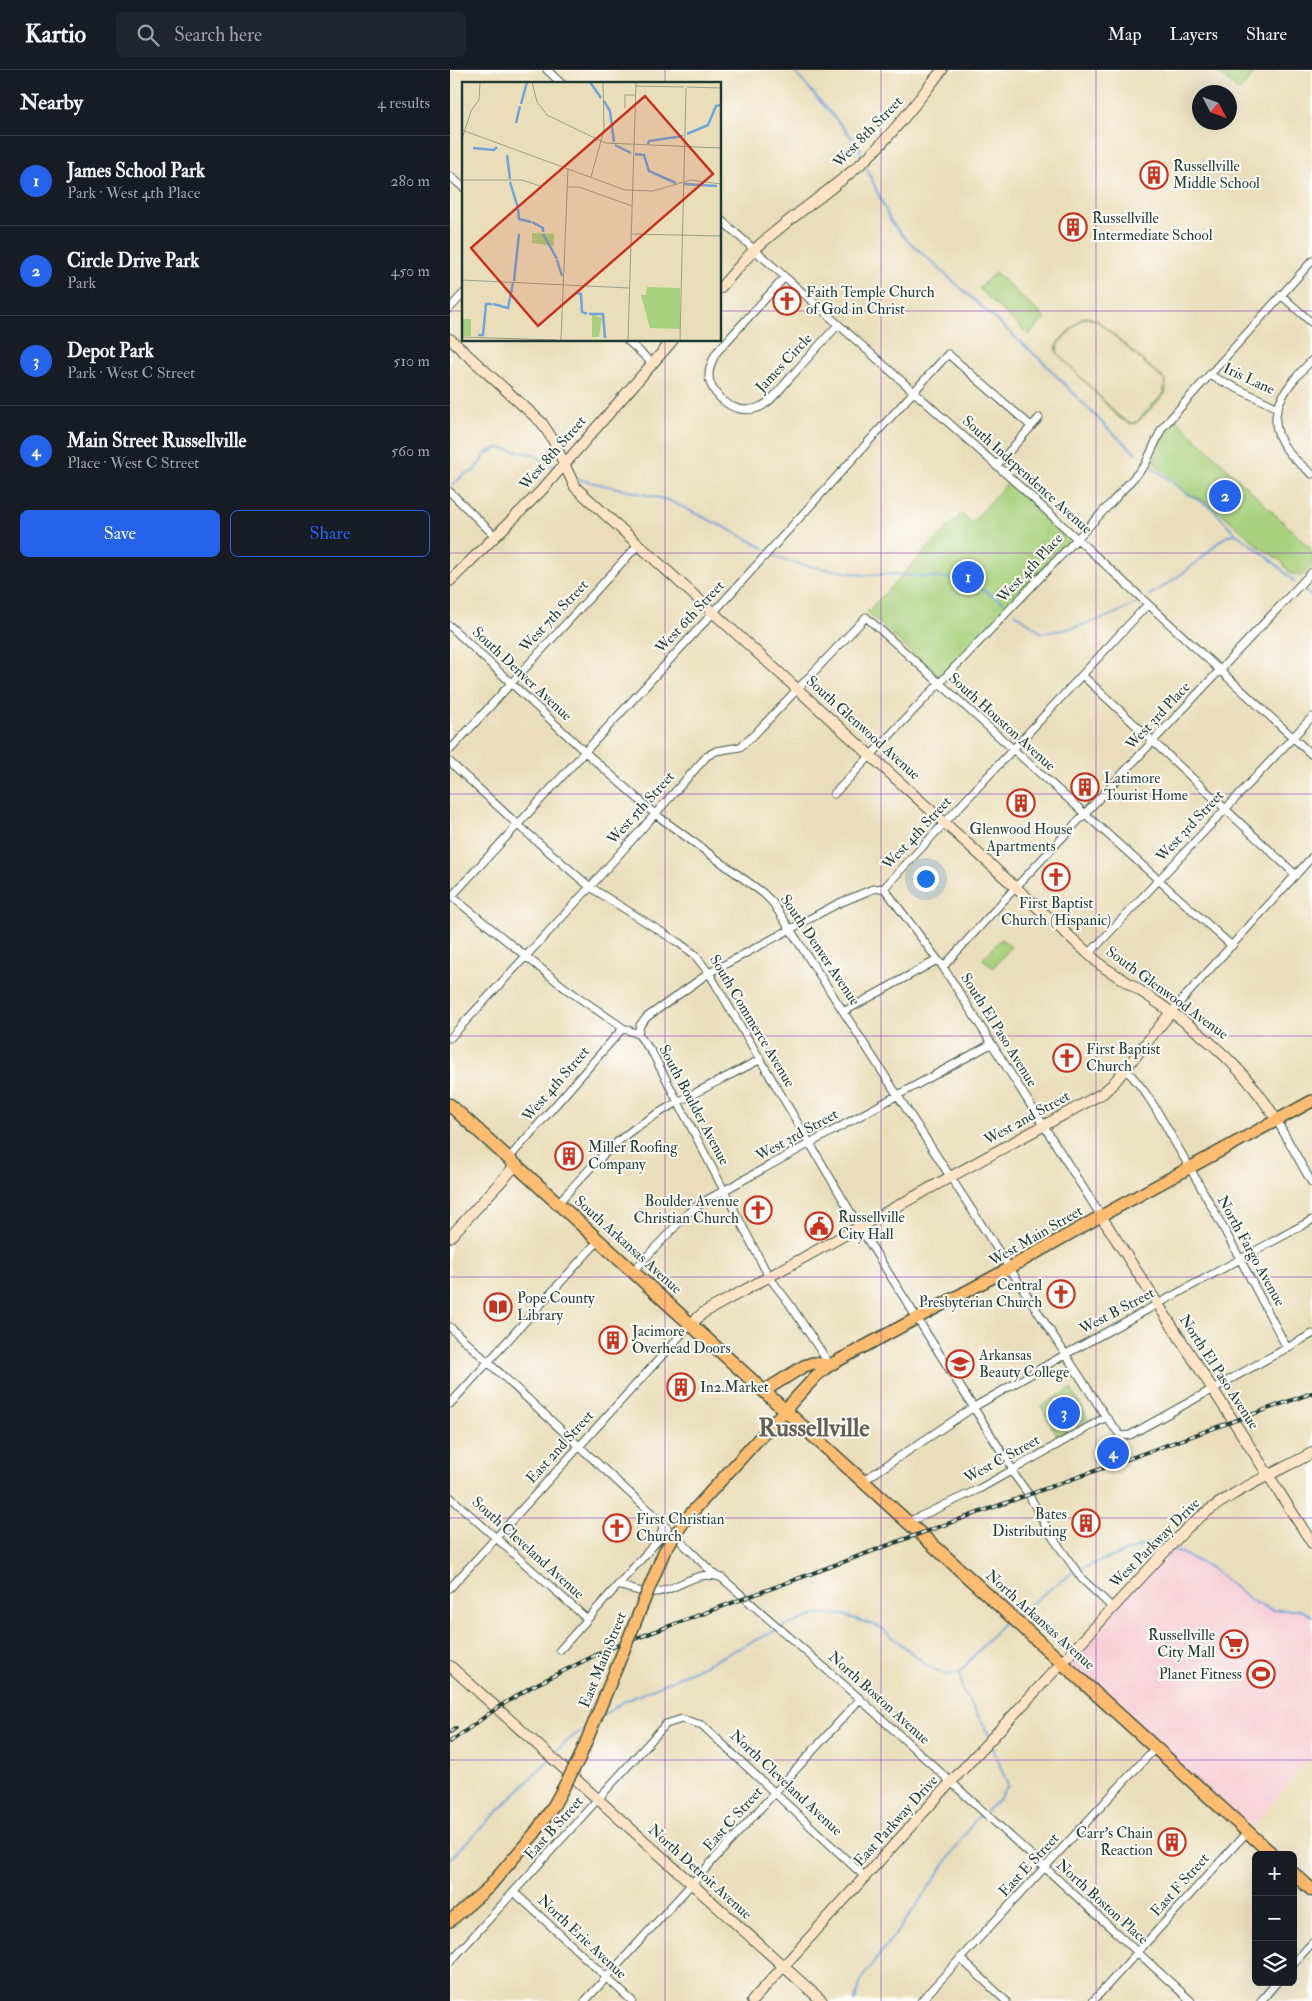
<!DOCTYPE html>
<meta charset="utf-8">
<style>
body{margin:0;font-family:"IM FELL Double Pica",serif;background:#20242c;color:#f1f3f6}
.controls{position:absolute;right:15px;bottom:15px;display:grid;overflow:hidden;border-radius:8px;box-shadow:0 5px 20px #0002}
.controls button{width:45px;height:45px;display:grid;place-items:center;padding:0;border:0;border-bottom:1px solid #363941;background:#171b24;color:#f1f3f6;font:25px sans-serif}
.compass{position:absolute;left:742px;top:15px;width:45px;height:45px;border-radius:50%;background:#171b24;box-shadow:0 5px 20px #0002;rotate:131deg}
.you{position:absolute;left:475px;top:808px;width:18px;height:18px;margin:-12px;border:4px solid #fff;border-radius:50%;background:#1a73e8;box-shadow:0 0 0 8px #1a73e833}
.badge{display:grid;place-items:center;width:32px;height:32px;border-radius:50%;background:#2563eb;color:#fff;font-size:16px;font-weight:700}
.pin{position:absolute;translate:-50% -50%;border:2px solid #fff;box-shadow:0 1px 5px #0006}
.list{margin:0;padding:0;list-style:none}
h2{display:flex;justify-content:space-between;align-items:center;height:65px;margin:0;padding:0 20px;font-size:21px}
h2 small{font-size:16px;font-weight:400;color:#9ea1a6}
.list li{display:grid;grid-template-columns:32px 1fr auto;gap:15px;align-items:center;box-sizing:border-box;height:90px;padding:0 20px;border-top:1px solid #363941}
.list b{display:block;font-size:19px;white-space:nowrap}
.list p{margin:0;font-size:16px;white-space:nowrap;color:#9ea1a6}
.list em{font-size:16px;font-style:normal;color:#9ea1a6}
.actions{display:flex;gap:10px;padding:15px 20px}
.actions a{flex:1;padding:11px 0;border:1px solid #2563eb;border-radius:8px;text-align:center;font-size:18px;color:#2563eb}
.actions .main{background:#2563eb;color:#fff}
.icon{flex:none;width:28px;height:28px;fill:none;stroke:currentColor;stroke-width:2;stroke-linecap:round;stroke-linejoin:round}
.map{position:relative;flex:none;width:862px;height:1931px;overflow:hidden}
header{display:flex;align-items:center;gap:30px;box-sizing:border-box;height:70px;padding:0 25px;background:#171b24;border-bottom:1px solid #363941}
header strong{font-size:24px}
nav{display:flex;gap:28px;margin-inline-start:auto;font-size:18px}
.search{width:350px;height:45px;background:#20242c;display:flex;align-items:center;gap:12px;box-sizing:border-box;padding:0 18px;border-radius:8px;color:#9ea1a6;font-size:19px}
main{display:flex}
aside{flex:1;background:#171b24}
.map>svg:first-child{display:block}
</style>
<header>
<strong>Kartio</strong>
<div class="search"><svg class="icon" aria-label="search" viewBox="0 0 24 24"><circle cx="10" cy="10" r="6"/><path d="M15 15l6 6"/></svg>Search here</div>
<nav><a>Map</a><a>Layers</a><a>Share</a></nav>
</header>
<main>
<aside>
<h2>Nearby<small>4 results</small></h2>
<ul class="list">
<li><span class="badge">1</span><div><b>James School Park</b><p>Park · West 4th Place</p></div><em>280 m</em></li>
<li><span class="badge">2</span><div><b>Circle Drive Park</b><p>Park</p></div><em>450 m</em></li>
<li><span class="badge">3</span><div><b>Depot Park</b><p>Park · West C Street</p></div><em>510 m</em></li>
<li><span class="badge">4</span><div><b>Main Street Russellville</b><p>Place · West C Street</p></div><em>560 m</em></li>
</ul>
<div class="actions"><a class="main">Save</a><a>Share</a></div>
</aside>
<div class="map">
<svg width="862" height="1931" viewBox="0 0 862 1931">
<rect width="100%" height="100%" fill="#fdfcf7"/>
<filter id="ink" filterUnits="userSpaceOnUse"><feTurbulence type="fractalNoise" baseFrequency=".02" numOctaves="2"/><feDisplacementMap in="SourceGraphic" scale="10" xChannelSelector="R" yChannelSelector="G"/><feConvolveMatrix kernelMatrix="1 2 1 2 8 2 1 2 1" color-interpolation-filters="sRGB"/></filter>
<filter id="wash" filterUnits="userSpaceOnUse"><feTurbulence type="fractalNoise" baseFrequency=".0096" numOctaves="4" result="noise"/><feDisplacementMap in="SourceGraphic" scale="20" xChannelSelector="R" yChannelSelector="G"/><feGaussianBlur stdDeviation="1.12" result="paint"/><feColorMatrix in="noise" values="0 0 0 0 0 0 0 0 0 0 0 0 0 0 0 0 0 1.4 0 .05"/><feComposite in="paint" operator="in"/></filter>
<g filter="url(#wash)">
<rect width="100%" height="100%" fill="#eadeba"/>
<path fill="#f6cfd7" d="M724 1472 738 1485 761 1498 805 1533 823 1540H850L862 1546V1686L798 1761 613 1593Z"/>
<path fill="#a7d17d" stroke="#638758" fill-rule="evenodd" d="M765 0H805L806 1 789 21Z
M545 202 595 248 579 265 529 219Z
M637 247 647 250 716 311 715 324 687 353 680 354 669 348 606 281 607 273 632 248ZM637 248 647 251 715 311 714 323 686 352 680 353 670 347 607 283 608 274 632 249Z
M727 350 862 480V496L851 506 841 504 831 491 808 476 775 446 755 432 732 420 704 392 713 369Z
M558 412 616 466 619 472 496 602 489 606 481 600 417 542 511 444 522 453Z
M551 869 561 877 543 898 533 889Z
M621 1319 638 1349 608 1367 591 1336Z"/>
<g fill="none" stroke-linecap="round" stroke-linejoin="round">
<path stroke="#6ea3db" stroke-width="2" d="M343 0 410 77 411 86
M416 97 441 152 455 168 593 292 657 358 686 383
M701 396 736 423 763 439 786 464
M128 409 218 430 284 462 314 478
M2 415 16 403 23 402 37 383 48 378 83 384 105 398
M324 485 330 489 358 496 414 505 443 504 507 509 527 516 553 532
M853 520 862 527
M698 526C715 516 731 505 746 493 758 484 771 464 786 464L819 488 845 512
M565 543 592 563C624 560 660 548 688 532
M723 1479 761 1498 805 1533 823 1540H850L862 1546
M627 1500 699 1473 708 1472 717 1476
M567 1544 623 1502
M332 1557 369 1544 393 1545 430 1557 479 1597 497 1605 510 1602 552 1554 559 1549
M510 1603 512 1619 535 1657 539 1666
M151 1647 171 1633 249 1598 328 1559
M104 1684 118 1670 137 1657
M536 1741 549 1729 558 1716 541 1673
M0 1789 99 1690
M405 1931 412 1908 464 1839 525 1750 532 1744"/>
</g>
</g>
<g filter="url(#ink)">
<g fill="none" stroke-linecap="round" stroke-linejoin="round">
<g stroke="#3d5548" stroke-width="9">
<path id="street" d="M97 0 112 14
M0 106 14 118
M270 149 574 420 862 685
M335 207 266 283C259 297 255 308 265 322 276 337 294 345 312 336 322 331 331 318 339 309 355 291 371 273 388 255
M831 225 862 253
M0 238 14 223
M177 270 202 293
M862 290C837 316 810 345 837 380 843 389 854 397 862 404
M759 305 828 338
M546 396 589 348
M0 422 45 466
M0 556 134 681 205 744 313 823 323 833 656 1347 671 1366 680 1365 862 1264
M632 605 846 805
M0 680 188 475
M0 692 68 755 140 817 229 873 244 884 259 903 410 1158 563 1400V1403L579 1425 599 1462 632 1509 663 1538
M384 724 662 432 695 395 712 358 862 191
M434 818 493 897 651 1146
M0 825 115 918 173 958 188 964 203 984 319 1207 339 1233 380 1295
M0 828 263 543 498 284 581 356
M639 884 862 647
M493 897 565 818 862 502
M395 941 487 890
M722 941 862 787
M188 964 190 955 197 947 259 903 387 834 423 819 434 818 698 534
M0 968 140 817 257 686 266 681 290 677 301 668 416 547 782 876
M675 999C699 1022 713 1052 730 1081 768 1145 802 1212 837 1278
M827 1051 862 1113
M59 1088 173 958
M108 1133C132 1107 156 1079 185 1058 223 1032 268 1012 309 990
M183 1201 238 1143 253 1132 541 974
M0 1257 209 1450 213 1458 210 1468 110 1580
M0 1334 149 1170
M413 1411 524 1337 616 1284 862 1150
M0 1427 137 1549
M458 1452 529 1419 656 1347
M212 1453 265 1505
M168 1515C181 1519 194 1524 207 1522 231 1519 246 1498 272 1508L410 1629 741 1931
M0 1518 241 1254
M64 1822 182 1931
M510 1888 556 1931
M0 1892 216 1654 232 1649 252 1655 415 1807
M843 1894 862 1873
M135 1931 410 1629
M471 1931 706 1677
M643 1931 798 1761
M811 1931 827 1912"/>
</g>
<g stroke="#3d5548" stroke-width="12">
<path id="secondary" d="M270 218C281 206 292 193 303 181 338 148 380 122 415 90 444 63 468 30 492 0
M0 269 92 353 103 370 125 417 652 896C720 940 784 979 827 1051
M0 511 91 421 223 270
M651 1146 862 1473
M0 1167 66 1095
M241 1254 253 1243 653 1023 663 1014 722 941
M0 1596 372 1931
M302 1931 501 1712 737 1458C774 1424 819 1406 862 1383"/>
</g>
<g stroke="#3d5548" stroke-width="14">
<path id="primary" d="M314 1321 354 1296 363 1293 380 1295
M235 1450 344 1330 367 1305 380 1295 547 1205 651 1146 862 1031
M0 1851 39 1817 85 1763"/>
</g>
<g stroke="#3d5548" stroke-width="15">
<path id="highway" d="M0 1035 823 1785
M843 1803 862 1820"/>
</g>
<use href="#street" stroke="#fff" stroke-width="7"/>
<use href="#secondary" stroke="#fee4c5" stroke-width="10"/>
<use href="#primary" stroke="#fdbc6f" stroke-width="11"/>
<use href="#highway" stroke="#fdbc6f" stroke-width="12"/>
<g stroke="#1f3d34" stroke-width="4">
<path id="rail" d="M0 1662 6 1658
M0 1672 47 1638 81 1617 160 1578 455 1469 862 1323"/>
</g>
<use href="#rail" stroke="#fdfcf7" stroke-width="2" stroke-dasharray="5.5" stroke-linecap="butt"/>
<g stroke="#3d5548" stroke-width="14" stroke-linecap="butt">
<path id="primary-bridge" d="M85 1763 104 1735 129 1689 214 1482 235 1450"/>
</g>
<use href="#primary-bridge" stroke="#fdbc6f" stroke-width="11"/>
</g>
</g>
<path fill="none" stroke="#7b2cbf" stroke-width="1" stroke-opacity="0.55" d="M215 0V14M431 0V1931M646 0V1931M0 241H14M270 241H862M215 270V1931M0 483H862M0 724H862M0 966H862M0 1207H862M0 1448H862M0 1690H862"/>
<defs>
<g id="building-ring" transform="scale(1.4375)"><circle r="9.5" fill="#fdfcf7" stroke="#c8321e" stroke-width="1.5"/><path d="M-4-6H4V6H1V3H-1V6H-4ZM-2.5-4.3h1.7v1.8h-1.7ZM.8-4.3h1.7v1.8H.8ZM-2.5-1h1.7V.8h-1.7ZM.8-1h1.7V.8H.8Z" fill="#c8321e"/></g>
<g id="church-ring" transform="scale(1.4375)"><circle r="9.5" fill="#fdfcf7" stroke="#c8321e" stroke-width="1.5"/><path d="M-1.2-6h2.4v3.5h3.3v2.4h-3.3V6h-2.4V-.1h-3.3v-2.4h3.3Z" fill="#c8321e"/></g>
<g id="civic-ring" transform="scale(1.4375)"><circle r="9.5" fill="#fdfcf7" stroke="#c8321e" stroke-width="1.5"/><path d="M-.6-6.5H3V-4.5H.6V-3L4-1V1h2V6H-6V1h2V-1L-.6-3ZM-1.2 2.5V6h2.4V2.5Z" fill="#c8321e"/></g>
<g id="library-ring" transform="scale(1.4375)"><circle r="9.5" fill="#fdfcf7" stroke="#c8321e" stroke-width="1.5"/><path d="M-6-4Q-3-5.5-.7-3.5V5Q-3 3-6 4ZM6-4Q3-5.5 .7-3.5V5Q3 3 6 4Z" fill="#c8321e"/></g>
<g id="university-ring" transform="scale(1.4375)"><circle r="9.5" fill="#fdfcf7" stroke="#c8321e" stroke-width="1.5"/><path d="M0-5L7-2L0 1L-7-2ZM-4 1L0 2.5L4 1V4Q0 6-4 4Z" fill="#c8321e"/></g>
<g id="supermarket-ring" transform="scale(1.4375)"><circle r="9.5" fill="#fdfcf7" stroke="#c8321e" stroke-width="1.5"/><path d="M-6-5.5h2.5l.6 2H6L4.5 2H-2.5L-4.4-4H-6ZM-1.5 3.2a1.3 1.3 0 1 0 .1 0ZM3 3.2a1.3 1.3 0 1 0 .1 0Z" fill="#c8321e"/></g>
<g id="stadium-ring" transform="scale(1.4375)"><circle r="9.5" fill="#fdfcf7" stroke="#c8321e" stroke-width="1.5"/><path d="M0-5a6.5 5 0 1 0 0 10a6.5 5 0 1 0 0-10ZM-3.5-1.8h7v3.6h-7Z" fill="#c8321e"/></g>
</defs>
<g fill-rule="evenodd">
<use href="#building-ring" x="704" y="105"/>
<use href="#building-ring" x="623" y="157"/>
<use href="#church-ring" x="337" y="231"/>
<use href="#building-ring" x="635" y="717"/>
<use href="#building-ring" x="571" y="733"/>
<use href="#church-ring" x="606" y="807"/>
<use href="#church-ring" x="617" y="988"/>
<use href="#building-ring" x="119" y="1086"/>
<use href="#church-ring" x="308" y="1140"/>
<use href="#civic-ring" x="369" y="1156"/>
<use href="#church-ring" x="611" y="1224"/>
<use href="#library-ring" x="48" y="1237"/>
<use href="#building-ring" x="163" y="1270"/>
<use href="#university-ring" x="510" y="1294"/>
<use href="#building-ring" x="231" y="1317"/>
<use href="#building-ring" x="636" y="1453"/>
<use href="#church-ring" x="167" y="1458"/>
<use href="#supermarket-ring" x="784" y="1574"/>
<use href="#stadium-ring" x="811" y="1604"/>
<use href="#building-ring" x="722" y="1772"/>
</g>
<g text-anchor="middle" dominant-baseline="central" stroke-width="4" stroke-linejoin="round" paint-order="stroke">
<g font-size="15" fill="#1f3d34" stroke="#fdfcf7">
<text transform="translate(418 62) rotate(-46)">West 8th Street</text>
<text transform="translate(334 293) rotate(-47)">James Circle</text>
<text transform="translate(799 309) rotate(25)">Iris Lane</text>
<text transform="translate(103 383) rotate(-49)">West 8th Street</text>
<text transform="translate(577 405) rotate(42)">South Independence Avenue</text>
<text transform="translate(580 498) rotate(-47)">West 4th Place</text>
<text transform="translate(104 546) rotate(-47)">West 7th Street</text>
<text transform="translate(240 547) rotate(-47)">West 6th Street</text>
<text transform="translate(72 604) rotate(43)">South Denver Avenue</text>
<text transform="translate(708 646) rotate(-47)">West 3rd Place</text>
<text transform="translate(552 652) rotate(42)">South Houston Avenue</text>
<text transform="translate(413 658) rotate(42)">South Glenwood Avenue</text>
<text transform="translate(191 738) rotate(-48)">West 5th Street</text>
<text transform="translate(740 756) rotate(-47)">West 3rd Street</text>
<text transform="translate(467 763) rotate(-47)">West 4th Street</text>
<text transform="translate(370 880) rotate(56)">South Denver Avenue</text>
<text transform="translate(717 923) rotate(36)">South Glenwood Avenue</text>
<text transform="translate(302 951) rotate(59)">South Commerce Avenue</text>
<text transform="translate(549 960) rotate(58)">South El Paso Avenue</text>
<text transform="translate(106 1014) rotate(-49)">West 4th Street</text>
<text transform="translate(244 1035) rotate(62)">South Boulder Avenue</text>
<text transform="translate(577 1048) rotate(-29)">West 2nd Street</text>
<text transform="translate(347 1065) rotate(-29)">West 3rd Street</text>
<text transform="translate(586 1166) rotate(-30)">West Main Street</text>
<text transform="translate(178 1175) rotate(42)">South Arkansas Avenue</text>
<text transform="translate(801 1181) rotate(61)">North Fargo Avenue</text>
<text transform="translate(667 1241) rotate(-28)">West B Street</text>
<text transform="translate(769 1302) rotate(57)">North El Paso Avenue</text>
<text transform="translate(110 1377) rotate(-48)">East 2nd Street</text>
<text transform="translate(552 1389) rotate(-29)">West C Street</text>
<text transform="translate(705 1473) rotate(-45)">West Parkway Drive</text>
<text transform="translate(78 1478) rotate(42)">South Cleveland Avenue</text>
<text transform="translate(590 1550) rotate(42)">North Arkansas Avenue</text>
<text transform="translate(153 1590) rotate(-68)">East Main Street</text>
<text transform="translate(429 1628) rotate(42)">North Boston Avenue</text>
<text transform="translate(336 1713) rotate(43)">North Cleveland Avenue</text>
<text transform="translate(283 1749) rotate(-48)">East C Street</text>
<text transform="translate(446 1751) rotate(-48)">East Parkway Drive</text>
<text transform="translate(104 1758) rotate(-48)">East B Street</text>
<text transform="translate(579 1795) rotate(-47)">East E Street</text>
<text transform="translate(250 1802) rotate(42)">North Detroit Avenue</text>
<text transform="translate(730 1815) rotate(-48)">East F Street</text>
<text transform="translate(652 1832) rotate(42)">North Boston Place</text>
<text transform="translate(132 1867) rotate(43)">North Erie Avenue</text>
</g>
<g font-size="15" fill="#1f3d34" stroke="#fdfcf7" text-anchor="start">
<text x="723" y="96">Russellville<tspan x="723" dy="17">Middle School</tspan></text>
<text x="642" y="148">Russellville<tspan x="642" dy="17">Intermediate School</tspan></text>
<text x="356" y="222">Faith Temple Church<tspan x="356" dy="17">of God in Christ</tspan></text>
<text x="654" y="708">Latimore<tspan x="654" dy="17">Tourist Home</tspan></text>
<text x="571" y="759" text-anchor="middle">Glenwood House<tspan x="571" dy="17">Apartments</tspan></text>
<text x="606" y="833" text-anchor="middle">First Baptist<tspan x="606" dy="17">Church (Hispanic)</tspan></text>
<text x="636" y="979">First Baptist<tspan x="636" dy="17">Church</tspan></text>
<text x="138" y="1077">Miller Roofing<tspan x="138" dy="17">Company</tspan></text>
<text x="289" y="1131" text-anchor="end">Boulder Avenue<tspan x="289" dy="17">Christian Church</tspan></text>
<text x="388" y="1147">Russellville<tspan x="388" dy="17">City Hall</tspan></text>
<text x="592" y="1215" text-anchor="end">Central<tspan x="592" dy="17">Presbyterian Church</tspan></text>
<text x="67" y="1228">Pope County<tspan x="67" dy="17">Library</tspan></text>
<text x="182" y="1261">Jacimore<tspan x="182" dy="17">Overhead Doors</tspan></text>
<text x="529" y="1285">Arkansas<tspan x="529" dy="17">Beauty College</tspan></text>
<text x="250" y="1317">In2.Market</text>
<text x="617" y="1444" text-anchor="end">Bates<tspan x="617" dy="17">Distributing</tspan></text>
<text x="186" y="1449">First Christian<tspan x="186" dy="17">Church</tspan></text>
<text x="765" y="1565" text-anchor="end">Russellville<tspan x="765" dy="17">City Mall</tspan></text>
<text x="792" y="1604" text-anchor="end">Planet Fitness</text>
<text x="703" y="1763" text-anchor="end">Carr's Chain<tspan x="703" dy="17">Reaction</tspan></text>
</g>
<g font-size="25" font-weight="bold" fill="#655f56" stroke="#fdfcf7">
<text x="364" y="1358">Russellville</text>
</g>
</g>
<g transform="translate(12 12)">
<rect width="259" height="259" fill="#eadeba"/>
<path d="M70 151 92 152V164L70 161ZM185 205 218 206V247L188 246 179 213H184ZM130 232 140 236 137 255H130ZM0 237H9V254H0Z" fill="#a7d17d"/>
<path fill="none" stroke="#6ea3db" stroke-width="2.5" d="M128 0 139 16M142 19 148 29 152 60M59 22 65 0M54 41 58 24M225 52 246 43 254 24 259 23M186 62 187 59 221 54M153 63 169 71M11 66 32 68 35 65M173 72 182 73 187 89 214 101M45 73 48 97M48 100 56 126M222 102 255 104M56 127 57 137 69 140M70 140 81 146V150M81 152 95 177M95 178 100 194M52 199 57 152M115 211 119 212 120 230 125 232M31 222 46 226 51 201M127 232H141L143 256M16 253H21L24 222H30"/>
<path fill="none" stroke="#999e84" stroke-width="1" d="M70 0 75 20 85 33 143 61 259 66M173 4 222 5M225 5 259 6M163 26V13H173M0 48 163 108 191 109 229 98 259 102M0 57 9 29 17 18 18 0M129 95 142 48 141 0M0 98H60L78 104M105 105H117L170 124M170 152 259 154M0 198 167 206M0 255 94 258M99 258 106 87M166 258 174 0M218 258 224 6"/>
<path fill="#c8321e" fill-opacity="0.15" stroke="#c8321e" stroke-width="2.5" d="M183 14 251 92 76 244 9 166Z"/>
<rect width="259" height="259" fill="none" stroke="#1f3d34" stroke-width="2.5"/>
</g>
</svg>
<div class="controls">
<button>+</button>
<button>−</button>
<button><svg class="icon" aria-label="layers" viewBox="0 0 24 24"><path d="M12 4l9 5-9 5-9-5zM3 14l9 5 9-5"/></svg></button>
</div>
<svg class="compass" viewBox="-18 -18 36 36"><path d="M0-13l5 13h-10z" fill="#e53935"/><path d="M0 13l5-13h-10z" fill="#9ea1a6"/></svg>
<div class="you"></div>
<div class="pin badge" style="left:518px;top:507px">1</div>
<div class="pin badge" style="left:775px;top:426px">2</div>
<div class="pin badge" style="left:614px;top:1343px">3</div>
<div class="pin badge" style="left:663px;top:1383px">4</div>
</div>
</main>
